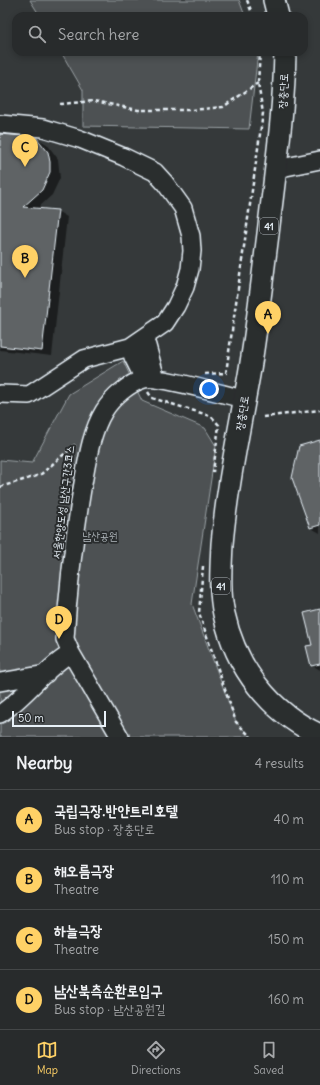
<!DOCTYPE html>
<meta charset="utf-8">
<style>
body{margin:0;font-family:Delius,"Poor Story",sans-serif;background:#343738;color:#f1f3f6}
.scale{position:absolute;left:12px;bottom:10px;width:94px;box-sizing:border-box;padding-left:4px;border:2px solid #e8f1f8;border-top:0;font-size:11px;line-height:14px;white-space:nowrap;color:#e8f1f8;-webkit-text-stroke:3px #2a2d2e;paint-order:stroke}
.you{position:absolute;left:209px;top:389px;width:14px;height:14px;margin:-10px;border:3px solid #fff;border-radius:50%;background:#1a73e8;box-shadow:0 0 0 6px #1a73e833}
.badge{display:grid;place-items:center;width:26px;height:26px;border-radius:50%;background:#ffd166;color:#111;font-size:13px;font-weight:700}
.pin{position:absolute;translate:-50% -33px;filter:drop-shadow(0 1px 2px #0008)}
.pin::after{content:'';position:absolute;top:21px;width:14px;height:12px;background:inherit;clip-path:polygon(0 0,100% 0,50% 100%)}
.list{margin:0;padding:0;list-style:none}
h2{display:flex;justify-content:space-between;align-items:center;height:52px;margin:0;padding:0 16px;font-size:17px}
h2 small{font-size:13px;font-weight:400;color:#a5a7a9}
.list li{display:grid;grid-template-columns:26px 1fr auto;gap:12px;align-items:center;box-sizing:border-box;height:60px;padding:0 16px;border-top:1px solid #444748}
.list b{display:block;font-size:15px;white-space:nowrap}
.list p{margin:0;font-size:13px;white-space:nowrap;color:#a5a7a9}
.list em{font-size:13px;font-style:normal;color:#a5a7a9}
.icon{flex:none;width:22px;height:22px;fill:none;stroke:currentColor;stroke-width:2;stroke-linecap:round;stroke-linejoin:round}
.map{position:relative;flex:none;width:320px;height:737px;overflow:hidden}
.search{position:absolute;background:#282b2c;box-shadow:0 2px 6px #0003;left:12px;right:12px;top:12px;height:44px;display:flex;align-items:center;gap:10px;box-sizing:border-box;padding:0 14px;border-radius:12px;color:#a5a7a9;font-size:15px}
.sheet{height:292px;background:#282b2c}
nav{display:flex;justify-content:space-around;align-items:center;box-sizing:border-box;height:56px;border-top:1px solid #444748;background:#282b2c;font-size:11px;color:#a5a7a9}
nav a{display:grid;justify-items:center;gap:2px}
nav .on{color:#ffd166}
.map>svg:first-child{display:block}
</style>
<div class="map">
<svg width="320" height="737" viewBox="0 0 320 737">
<rect width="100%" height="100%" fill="#35393a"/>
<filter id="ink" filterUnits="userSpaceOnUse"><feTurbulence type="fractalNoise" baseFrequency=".025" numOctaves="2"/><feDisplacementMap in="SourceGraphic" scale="8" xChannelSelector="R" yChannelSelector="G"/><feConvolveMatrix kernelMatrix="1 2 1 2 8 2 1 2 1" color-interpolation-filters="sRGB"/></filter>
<g filter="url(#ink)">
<path fill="#4d5152" stroke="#9aa1a5" d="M30 0H239L245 16H40Z
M61 52H258L249 129 83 126V90Z
M123 361 142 401 205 428 216 446 192 604 236 722 251 737H0V460L32 463 69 394Z"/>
<path fill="#0007" d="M0 135 36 138 47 144 58 159 60 178 52 195 37 209 57 211 67 217 52 356 0 350Z
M320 441V533L311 528Z
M320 611V670L312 665 313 646Z"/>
<path fill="#5f6365" stroke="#e8f1f8" d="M0 134 36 137 48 152 50 162V172L42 190 23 207 58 210 42 351 0 346Z
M320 440V525L310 528 292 478 299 446Z
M320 609V664L311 666 306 646 312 645 304 613Z"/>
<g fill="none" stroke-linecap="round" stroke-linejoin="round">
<g stroke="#e8f1f8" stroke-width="20">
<path id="minor" d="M0 124 43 128 80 139 124 157 155 172 165 183 183 208 191 236 192 251 190 269 185 287 176 306 165 323 130 347 84 359 29 395 0 394
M276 169 320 160
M142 340 147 346 156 379
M130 347 133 357 144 379
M0 682 46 674
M0 714C26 697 44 669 71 653
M120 737 71 653 65 639C68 589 74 539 82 489 87 463 90 434 104 411 112 398 129 383 144 379 158 375 225 395 244 399"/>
</g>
<g stroke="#e8f1f8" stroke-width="24">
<path id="major" d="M274 0 278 16
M285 52C284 113 275 173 268 234 262 281 257 328 249 375 239 431 227 487 222 544 221 567 219 592 224 614 235 666 270 713 320 735"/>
</g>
<path stroke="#e8f1f8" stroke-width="2.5" stroke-dasharray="4 3" stroke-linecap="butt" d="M247 0 253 16
M60 104 94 101 138 110H192L223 107 258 83
M205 374 226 373 263 113 258 83 260 52
M148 392 152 398 211 416 219 425 213 472
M263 417 320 410
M0 487 40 475 77 443
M203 566 199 613 236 722 251 737"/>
<use href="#minor" stroke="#2a2d2e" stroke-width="17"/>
<use href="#major" stroke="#2a2d2e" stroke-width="21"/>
</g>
</g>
<g text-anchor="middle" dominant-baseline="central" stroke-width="4" stroke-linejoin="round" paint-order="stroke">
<g fill="#2a2d2e" stroke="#afb6bb" stroke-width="1">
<rect x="260" y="218" width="18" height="16" rx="3"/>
<rect x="212" y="578" width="18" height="16" rx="3"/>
</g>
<g font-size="10" font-weight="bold" fill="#e8f1f8">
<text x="269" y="226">41</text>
<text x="221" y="586">41</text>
</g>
<g font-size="11" fill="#e8f1f8" stroke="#2a2d2e">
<text transform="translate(283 91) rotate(-87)">장충단로</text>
<text transform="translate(242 413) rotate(-81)">장충단로</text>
<text transform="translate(63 502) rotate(-83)">서울한양도성 남산구간3코스</text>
</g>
<g font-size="11" fill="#b2b9be" stroke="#2a2d2e">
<text x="100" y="536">남산공원</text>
</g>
</g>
</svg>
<div class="scale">50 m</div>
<div class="you"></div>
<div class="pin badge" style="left:268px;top:334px">A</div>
<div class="pin badge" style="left:25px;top:278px">B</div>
<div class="pin badge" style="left:25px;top:167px">C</div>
<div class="pin badge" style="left:59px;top:639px">D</div>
<div class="search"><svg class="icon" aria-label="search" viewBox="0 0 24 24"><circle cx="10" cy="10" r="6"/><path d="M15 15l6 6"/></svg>Search here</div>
</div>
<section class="sheet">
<h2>Nearby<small>4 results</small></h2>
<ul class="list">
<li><span class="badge">A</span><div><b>국립극장.반얀트리호텔</b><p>Bus stop · 장충단로</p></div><em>40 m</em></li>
<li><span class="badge">B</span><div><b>해오름극장</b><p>Theatre</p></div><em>110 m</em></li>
<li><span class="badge">C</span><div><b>하늘극장</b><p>Theatre</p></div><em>150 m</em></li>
<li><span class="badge">D</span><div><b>남산북측순환로입구</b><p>Bus stop · 남산공원길</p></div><em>160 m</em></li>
</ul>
</section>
<nav>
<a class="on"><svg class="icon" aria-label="map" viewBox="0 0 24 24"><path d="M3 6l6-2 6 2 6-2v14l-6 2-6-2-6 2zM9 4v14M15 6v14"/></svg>Map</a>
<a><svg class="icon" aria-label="directions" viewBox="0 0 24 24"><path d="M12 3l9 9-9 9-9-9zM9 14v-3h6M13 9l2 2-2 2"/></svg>Directions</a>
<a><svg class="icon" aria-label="saved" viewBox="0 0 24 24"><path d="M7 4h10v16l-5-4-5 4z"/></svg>Saved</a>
</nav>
